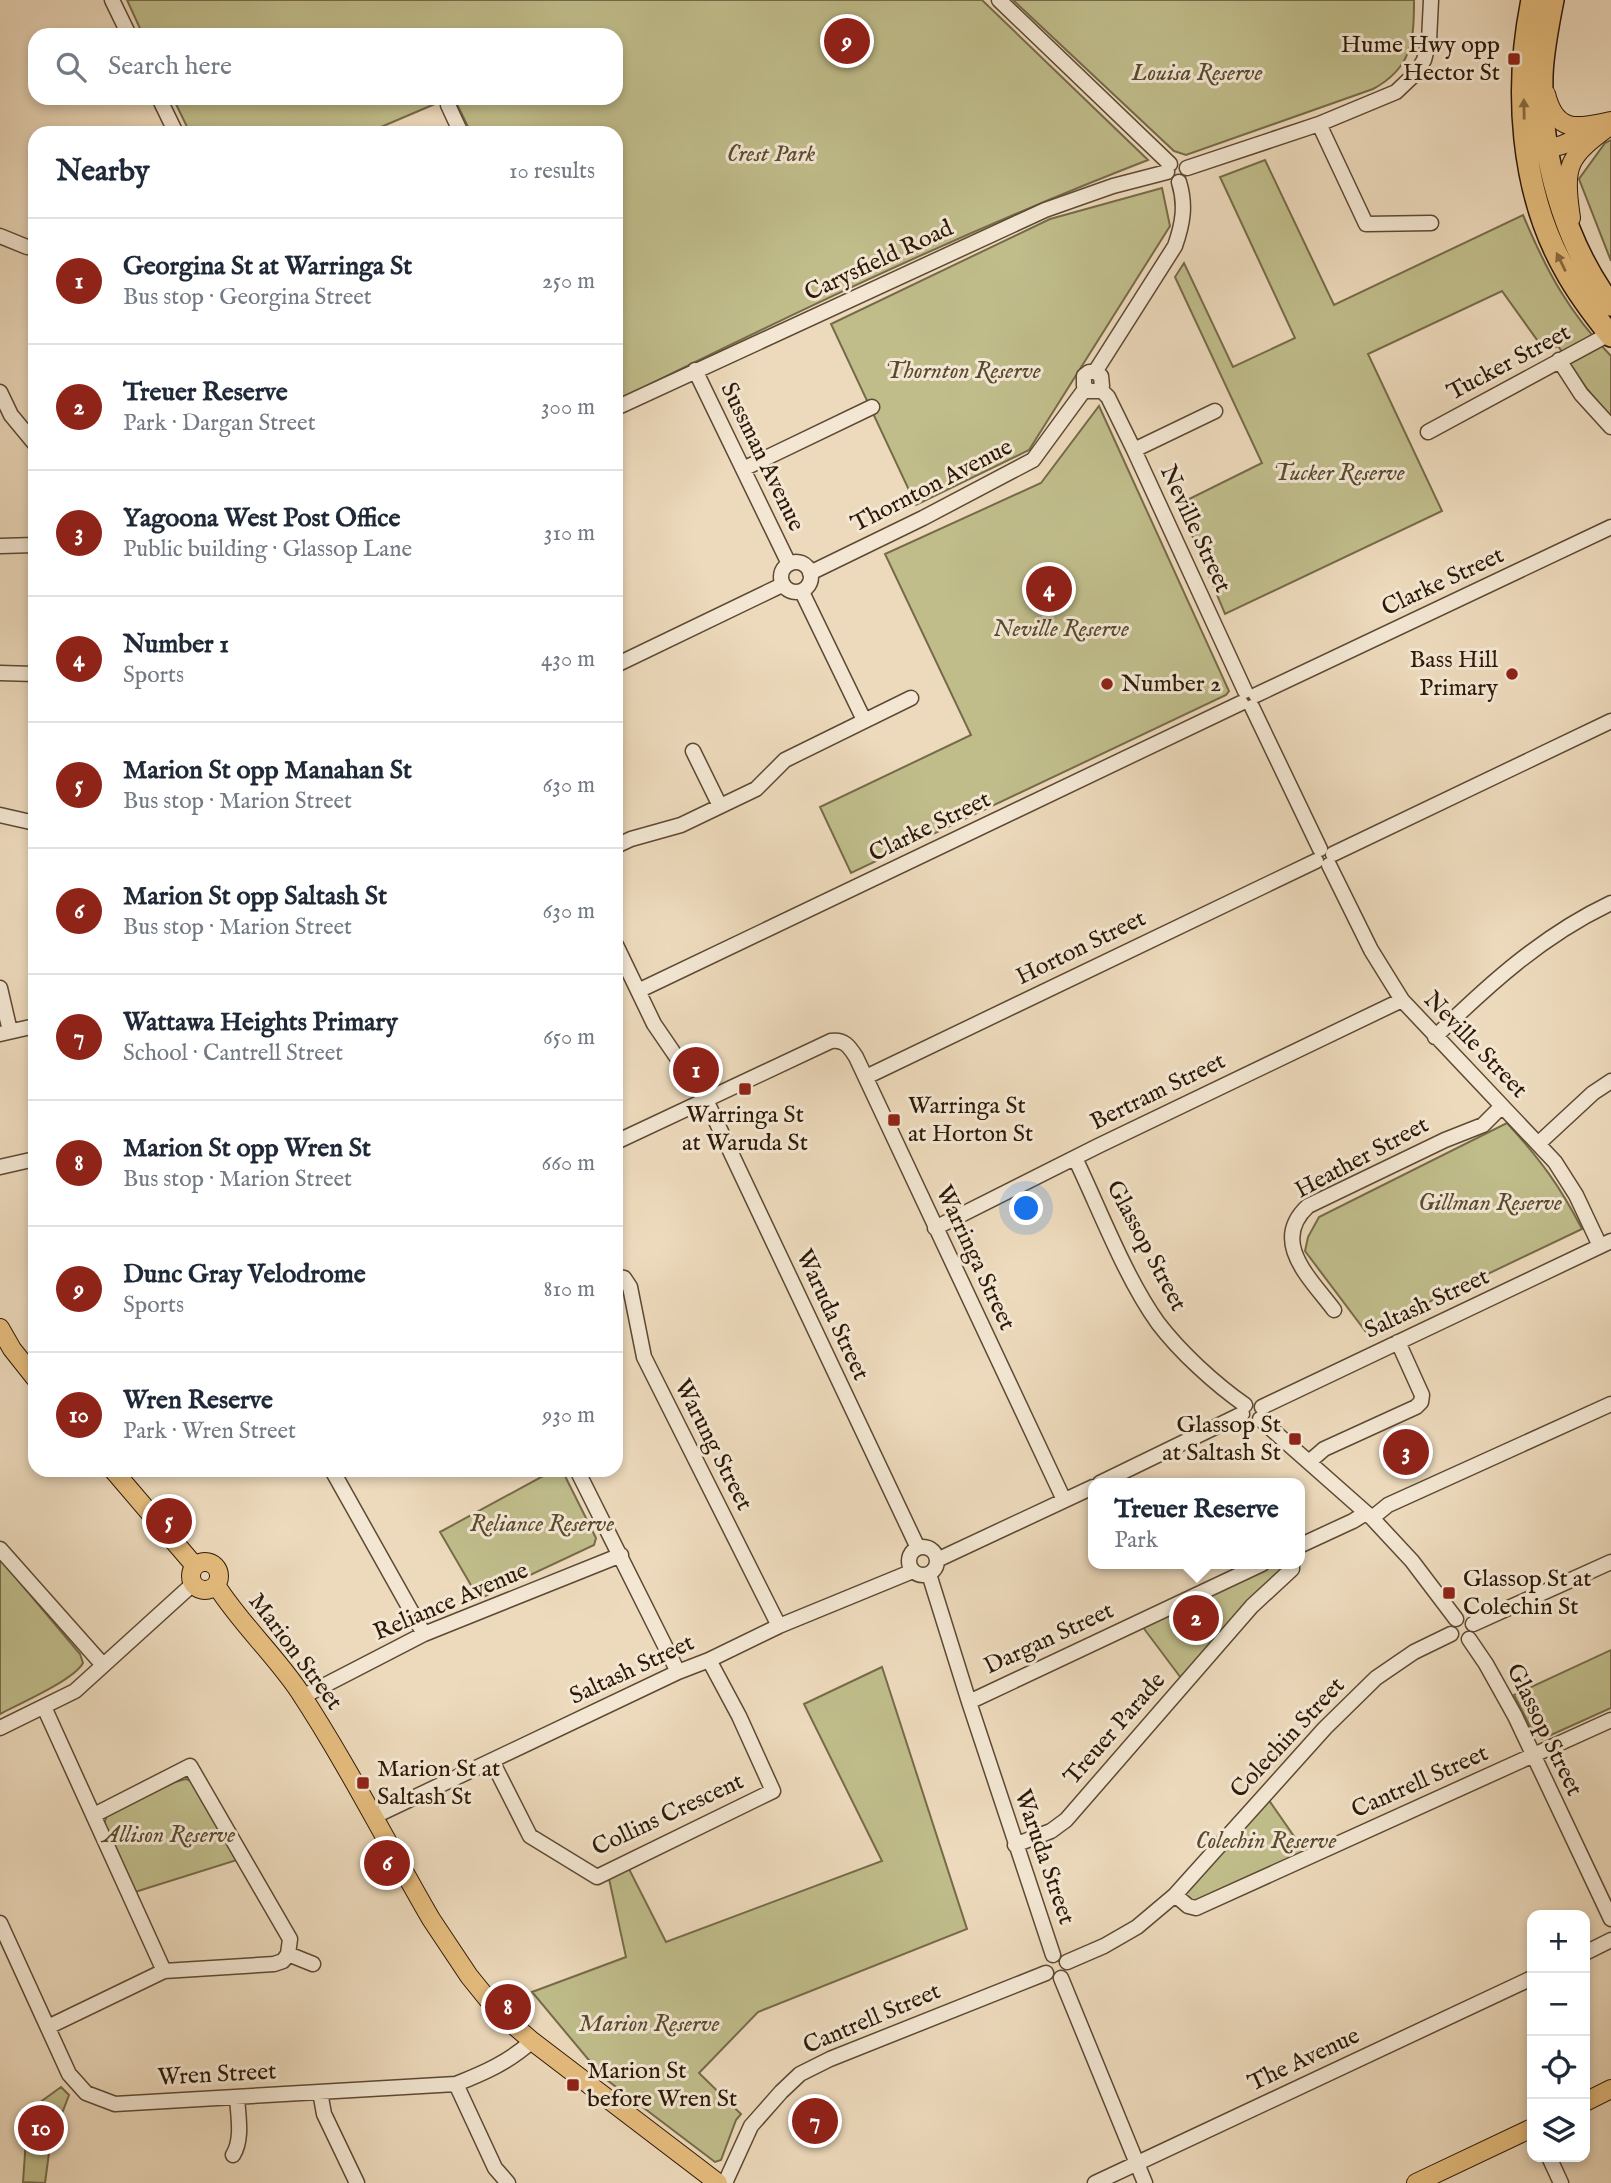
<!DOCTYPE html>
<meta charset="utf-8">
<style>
body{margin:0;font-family:"IM FELL English",serif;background:#f6f6f7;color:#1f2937}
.controls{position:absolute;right:21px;bottom:21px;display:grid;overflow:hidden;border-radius:14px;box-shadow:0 4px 10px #0003}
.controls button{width:63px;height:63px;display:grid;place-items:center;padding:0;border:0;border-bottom:2px solid #e0e1e3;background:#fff;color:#1f2937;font:35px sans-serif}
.you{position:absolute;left:1027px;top:1209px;width:24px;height:24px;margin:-18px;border:5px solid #fff;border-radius:50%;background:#1a73e8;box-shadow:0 0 0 10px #1a73e833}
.badge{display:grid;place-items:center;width:46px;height:46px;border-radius:50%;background:#8f2418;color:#fff;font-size:23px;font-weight:700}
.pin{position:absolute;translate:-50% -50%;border:4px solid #fff;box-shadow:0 2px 7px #0006}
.popup{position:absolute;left:1088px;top:1478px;width:217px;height:91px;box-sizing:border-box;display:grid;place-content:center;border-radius:14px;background:#fff;filter:drop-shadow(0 2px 5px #0005);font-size:23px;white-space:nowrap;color:#747a83}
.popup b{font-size:26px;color:#1f2937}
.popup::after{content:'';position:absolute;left:50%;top:100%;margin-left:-14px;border:14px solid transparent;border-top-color:#fff}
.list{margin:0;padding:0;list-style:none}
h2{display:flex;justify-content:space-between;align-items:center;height:91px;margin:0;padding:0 28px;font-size:30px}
h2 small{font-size:23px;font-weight:400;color:#747a83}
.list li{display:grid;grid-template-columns:46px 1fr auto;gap:21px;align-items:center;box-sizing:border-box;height:126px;padding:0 28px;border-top:2px solid #e0e1e3}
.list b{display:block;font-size:26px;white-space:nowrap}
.list p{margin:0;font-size:23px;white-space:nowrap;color:#747a83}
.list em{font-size:23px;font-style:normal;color:#747a83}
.icon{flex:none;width:38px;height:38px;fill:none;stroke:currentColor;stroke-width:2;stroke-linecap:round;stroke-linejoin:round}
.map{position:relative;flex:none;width:1611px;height:2183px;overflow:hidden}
.search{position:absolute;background:#fff;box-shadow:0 4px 10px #0003;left:28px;top:28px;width:595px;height:77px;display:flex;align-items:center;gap:18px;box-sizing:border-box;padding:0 24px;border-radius:21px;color:#747a83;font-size:26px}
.panel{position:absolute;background:#fff;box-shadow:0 4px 10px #0003;left:28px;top:126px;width:595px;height:1351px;border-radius:21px}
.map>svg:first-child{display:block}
</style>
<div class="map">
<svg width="1611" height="2183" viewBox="0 0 1611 2183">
<rect width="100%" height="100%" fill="#eddabc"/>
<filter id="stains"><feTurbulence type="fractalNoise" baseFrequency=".00286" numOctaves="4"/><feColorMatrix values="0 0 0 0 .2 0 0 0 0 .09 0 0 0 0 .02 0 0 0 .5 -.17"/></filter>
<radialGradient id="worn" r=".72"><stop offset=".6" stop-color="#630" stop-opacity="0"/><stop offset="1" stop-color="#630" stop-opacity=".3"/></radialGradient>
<path fill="#c0bd8b" stroke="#766b49" stroke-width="2" d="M127 0H982L1148 160C967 230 791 314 616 401V133H471L454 98H616V35H143Z
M1013 0H1414C1414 41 1412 68 1373 89L1186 155 1174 151Z
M173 98H449L367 133H190Z
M1611 140V261L1579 179 1605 143Z
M1265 160 1334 305 1523 215C1546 270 1569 313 1611 356V417L1587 389 1558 346 1545 351 1502 291 1368 354 1442 511 1225 614 1179 504 1262 463 1175 277 1184 263 1233 367 1295 338 1220 177Z
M1162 188 1170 226 1029 450 916 505 831 324 1050 219Z
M1099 406 1229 691 1226 695 851 873 820 807 971 735 885 554 1041 483Z
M1507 1123C1540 1159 1560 1186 1582 1229L1366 1332 1305 1251 1308 1237 1319 1217Z
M554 1470H562L596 1538 594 1545 479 1599 440 1532Z
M0 1559 80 1654 83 1663C74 1680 19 1704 0 1714Z
M1273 1564H1284L1285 1566 1181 1678 1142 1626Z
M1611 1650V1708L1542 1739 1534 1734 1514 1695Z
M882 1667 967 1929 758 2012 699 2073 741 2114 736 2120 721 2160 715 2162 603 2077 532 1992 626 1957 608 1874 627 1865 666 1942 882 1861 804 1704Z
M186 1779 191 1781 237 1860 135 1892 104 1824 107 1815 175 1782Z
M1268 1799 1305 1852 1196 1903 1184 1897 1185 1892Z
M61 2087 69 2095 50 2145 45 2183 23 2182 28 2111Z"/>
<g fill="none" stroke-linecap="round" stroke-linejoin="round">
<g stroke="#5d4934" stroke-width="17">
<path id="minor" d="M112 0 129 35
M999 0 1170 164
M159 98 176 133
M448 105 461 133
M1319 124 1366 224 1431 223
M1187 168 1319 124 1396 92 1417 72 1424 60 1429 41 1431 0
M0 236 27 247H35
M1559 360 1581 394 1611 427
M695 370 789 564
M1095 372 1101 376 1102 386 1097 391H1089L1084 386V376L1089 372H1095L1175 246C1183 223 1186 205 1179 182
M1100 389 1108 397 1134 450 1245 691
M0 392 11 415 35 444
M616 408 1045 210 1113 186 1167 172
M1428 432 1611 333
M1134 450 1215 411
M743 469 872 407
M0 546 35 545
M781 577a15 15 0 1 1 30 0a15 15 0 1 1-30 0Z
M810 573 923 518 1033 460 1085 389
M802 592 864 720
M616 665 782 585
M0 673 35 674
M1256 695 1611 527
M1252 707 1320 849
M693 751 720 806
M0 815 35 823
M616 846 631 839 681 825 756 789 785 760 911 698
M1333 854 1611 721
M1329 865 1371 950 1402 1000 1555 1162 1576 1195 1600 1246
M616 945 654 1024 706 1100 918 1548
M0 988 10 1031
M638 991 1241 703
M0 1034 35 1026
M1435 1037C1488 985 1543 935 1611 903
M866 1077 1316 861
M616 1142 831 1041C844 1039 849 1046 856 1057L1064 1500
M1539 1143 1593 1093 1611 1081
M1075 1158C1100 1210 1125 1277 1158 1323 1180 1352 1215 1384 1245 1405
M0 1167 35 1159
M935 1228 1098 1146 1402 1000
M616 1276 624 1278 630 1287 644 1357 779 1626
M1334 1310C1311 1279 1269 1242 1308 1206L1445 1140 1483 1125 1502 1106
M1262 1407 1611 1241
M1260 1419 1372 1518 1412 1561 1456 1619
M1309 1462 1324 1449 1416 1407 1421 1402 1422 1395 1398 1342
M332 1470 424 1634
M577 1470 678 1672
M1100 1483 1242 1414
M1372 1518 1388 1505 1611 1404
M1299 1546 1353 1521 1366 1513
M909 1561a14 14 0 1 1 28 0a14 14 0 1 1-28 0Z
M0 1549 103 1665
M937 1560 1093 1487
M929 1574 969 1702 1053 1955
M1473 1624 1611 1562
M1469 1639 1486 1664 1515 1716 1611 1919
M302 1697 424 1634 621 1555
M969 1702 1262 1564
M44 1707 164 1971
M0 1728 75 1691 194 1583
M492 1761 530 1836 597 1877 773 1791 739 1716 709 1660
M373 1817 678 1672 709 1660 779 1626 913 1571
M1015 1845 1051 1831 1066 1820 1252 1606 1292 1569V1564
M1175 1895 1188 1906 1196 1908 1611 1720
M0 1923 69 2074 86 2093 115 2104 456 2084C484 2073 509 2062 532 2041
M1585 1953 1611 1940
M288 1954 313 1964
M1067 1962 1104 1946 1137 1927 1175 1895 1325 1728 1376 1678 1414 1652 1451 1634
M1061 1978 1145 2183
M48 2027 164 1971 274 1964 283 1961 288 1954 290 1939 190 1766 94 1815
M456 2084 495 2168 508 2183
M320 2092 324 2114 357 2183
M233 2155C243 2139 238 2116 237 2097
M1549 2157 1561 2183
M725 2183 751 2126 781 2092 800 2074 830 2059 1046 1973
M1095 2183 1532 1978"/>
</g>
<g stroke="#2d1907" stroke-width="20">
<path id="major" d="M1546 94C1556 134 1577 128 1611 121
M1536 152 1562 145 1589 133
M1571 218C1563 163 1568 157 1611 125
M0 1328 12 1349 35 1378
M113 1470 195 1566
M191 1576a14 14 0 1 1 28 0a14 14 0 1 1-28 0Z
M216 1585C240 1623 274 1654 299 1691 347 1764 387 1843 431 1919L469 1976 490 2002 510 2022 532 2041 718 2183
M1585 2102 1611 2089
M1416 2183 1532 2128"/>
</g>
<g stroke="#2d1907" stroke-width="24">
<path id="highway" d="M1532 0C1514 88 1520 191 1565 270 1578 294 1594 315 1611 336
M1553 0C1548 25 1543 50 1542 75 1540 155 1563 240 1611 305"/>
</g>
<use href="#minor" stroke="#f3e7d3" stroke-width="14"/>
<use href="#major" stroke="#e6bd7e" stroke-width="18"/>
<use href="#highway" stroke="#e6bd7e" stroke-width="21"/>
</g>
<defs><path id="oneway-solid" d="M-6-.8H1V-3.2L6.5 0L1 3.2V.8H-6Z" transform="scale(1.75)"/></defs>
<g fill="#8a6b42">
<use href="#oneway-solid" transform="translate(1524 109) rotate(-91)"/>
<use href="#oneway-solid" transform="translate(1561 262) rotate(-116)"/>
</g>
<g fill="#8f2418" stroke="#f3e7d3" stroke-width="2.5">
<rect x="1507" y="52" width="14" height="14" rx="3.5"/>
<circle cx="1512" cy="674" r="7"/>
<circle cx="1107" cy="684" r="7"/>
<rect x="738" y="1082" width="14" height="14" rx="3.5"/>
<rect x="887" y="1113" width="14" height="14" rx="3.5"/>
<rect x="1288" y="1432" width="14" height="14" rx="3.5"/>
<rect x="1442" y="1586" width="14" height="14" rx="3.5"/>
<rect x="356" y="1776" width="14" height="14" rx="3.5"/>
<rect x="566" y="2078" width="14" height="14" rx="3.5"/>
</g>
<g text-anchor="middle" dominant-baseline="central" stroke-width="6" stroke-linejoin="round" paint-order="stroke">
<g font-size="24" fill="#2d1907" stroke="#f3e7d3" text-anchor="start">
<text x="1500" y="45" text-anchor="end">Hume Hwy opp<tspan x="1500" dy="28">Hector St</tspan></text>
<text x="1498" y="660" text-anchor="end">Bass Hill<tspan x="1498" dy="28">Primary</tspan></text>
<text x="1121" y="684">Number 2</text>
<text x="908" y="1106">Warringa St<tspan x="908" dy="28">at Horton St</tspan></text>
<text x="745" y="1115" text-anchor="middle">Warringa St<tspan x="745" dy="28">at Waruda St</tspan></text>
<text x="1281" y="1425" text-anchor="end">Glassop St<tspan x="1281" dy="28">at Saltash St</tspan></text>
<text x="1463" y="1579">Glassop St at<tspan x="1463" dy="28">Colechin St</tspan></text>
<text x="377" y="1769">Marion St at<tspan x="377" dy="28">Saltash St</tspan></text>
<text x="587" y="2071">Marion St<tspan x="587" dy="28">before Wren St</tspan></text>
</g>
<g font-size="24" font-style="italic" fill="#594a2f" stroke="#f3e7d3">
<text x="1197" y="73">Louisa Reserve</text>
<text x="771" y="154">Crest Park</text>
<text x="963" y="371">Thornton Reserve</text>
<text x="1339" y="473">Tucker Reserve</text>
<text x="1061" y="629">Neville Reserve</text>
<text x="1490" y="1203">Gillman Reserve</text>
<text x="542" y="1524">Reliance Reserve</text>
<text x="169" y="1835">Allison Reserve</text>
<text x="1266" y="1841">Colechin Reserve</text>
<text x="649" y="2024">Marion Reserve</text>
</g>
<g font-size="24" fill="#2d1907" stroke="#f3e7d3">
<text transform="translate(879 261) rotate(-25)">Carysfield Road</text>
<text transform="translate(1509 363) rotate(-28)">Tucker Street</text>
<text transform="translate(762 457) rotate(64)">Sussman Avenue</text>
<text transform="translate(932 486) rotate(-27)">Thornton Avenue</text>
<text transform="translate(1195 529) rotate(65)">Neville Street</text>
<text transform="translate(1443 582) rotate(-25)">Clarke Street</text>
<text transform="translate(930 827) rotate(-26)">Clarke Street</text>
<text transform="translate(1081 948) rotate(-26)">Horton Street</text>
<text transform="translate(1475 1045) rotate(46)">Neville Street</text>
<text transform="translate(1158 1092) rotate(-26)">Bertram Street</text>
<text transform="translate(1362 1158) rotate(-28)">Heather Street</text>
<text transform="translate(1146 1246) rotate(62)">Glassop Street</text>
<text transform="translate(975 1258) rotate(65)">Warringa Street</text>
<text transform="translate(1427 1304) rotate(-25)">Saltash Street</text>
<text transform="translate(832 1315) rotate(65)">Waruda Street</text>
<text transform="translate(713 1445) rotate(63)">Warung Street</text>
<text transform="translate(451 1602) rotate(-23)">Reliance Avenue</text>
<text transform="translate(1049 1639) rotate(-25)">Dargan Street</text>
<text transform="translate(295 1652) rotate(53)">Marion Street</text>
<text transform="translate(632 1670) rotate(-25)">Saltash Street</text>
<text transform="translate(1115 1729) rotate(-49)">Treuer Parade</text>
<text transform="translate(1544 1730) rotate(64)">Glassop Street</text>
<text transform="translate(1288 1738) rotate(-47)">Colechin Street</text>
<text transform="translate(1420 1782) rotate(-24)">Cantrell Street</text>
<text transform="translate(668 1815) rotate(-25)">Collins Crescent</text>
<text transform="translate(1044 1857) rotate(71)">Waruda Street</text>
<text transform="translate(872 2019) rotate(-23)">Cantrell Street</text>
<text transform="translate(1304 2060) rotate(-25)">The Avenue</text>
<text transform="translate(217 2075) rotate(-3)">Wren Street</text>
</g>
</g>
<rect width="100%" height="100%" filter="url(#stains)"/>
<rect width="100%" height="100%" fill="url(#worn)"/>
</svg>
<div class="controls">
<button>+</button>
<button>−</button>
<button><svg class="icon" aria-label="locate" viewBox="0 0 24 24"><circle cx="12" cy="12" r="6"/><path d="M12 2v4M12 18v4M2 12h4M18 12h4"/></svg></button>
<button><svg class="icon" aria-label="layers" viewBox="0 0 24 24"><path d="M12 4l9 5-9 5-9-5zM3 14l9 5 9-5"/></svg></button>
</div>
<div class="you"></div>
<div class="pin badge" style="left:696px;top:1070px">1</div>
<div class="pin badge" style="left:1196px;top:1618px">2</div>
<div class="popup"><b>Treuer Reserve</b>Park</div>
<div class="pin badge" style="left:1406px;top:1452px">3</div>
<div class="pin badge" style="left:1049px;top:589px">4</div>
<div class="pin badge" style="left:169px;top:1521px">5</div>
<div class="pin badge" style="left:387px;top:1863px">6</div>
<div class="pin badge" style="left:815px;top:2121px">7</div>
<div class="pin badge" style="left:508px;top:2007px">8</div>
<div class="pin badge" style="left:847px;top:41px">9</div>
<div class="pin badge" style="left:41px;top:2128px">10</div>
<div class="search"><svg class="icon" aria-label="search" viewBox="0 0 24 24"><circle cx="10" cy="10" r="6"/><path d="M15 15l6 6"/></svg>Search here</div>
<section class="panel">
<h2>Nearby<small>10 results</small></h2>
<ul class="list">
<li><span class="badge">1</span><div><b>Georgina St at Warringa St</b><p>Bus stop · Georgina Street</p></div><em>250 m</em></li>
<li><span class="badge">2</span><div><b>Treuer Reserve</b><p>Park · Dargan Street</p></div><em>300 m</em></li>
<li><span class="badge">3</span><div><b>Yagoona West Post Office</b><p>Public building · Glassop Lane</p></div><em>310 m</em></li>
<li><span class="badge">4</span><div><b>Number 1</b><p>Sports</p></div><em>430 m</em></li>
<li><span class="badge">5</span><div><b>Marion St opp Manahan St</b><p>Bus stop · Marion Street</p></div><em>630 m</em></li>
<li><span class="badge">6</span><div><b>Marion St opp Saltash St</b><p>Bus stop · Marion Street</p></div><em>630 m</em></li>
<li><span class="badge">7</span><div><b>Wattawa Heights Primary</b><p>School · Cantrell Street</p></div><em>650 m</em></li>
<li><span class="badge">8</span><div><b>Marion St opp Wren St</b><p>Bus stop · Marion Street</p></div><em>660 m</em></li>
<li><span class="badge">9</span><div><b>Dunc Gray Velodrome</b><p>Sports</p></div><em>810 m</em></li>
<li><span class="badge">10</span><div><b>Wren Reserve</b><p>Park · Wren Street</p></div><em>930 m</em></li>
</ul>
</section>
</div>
